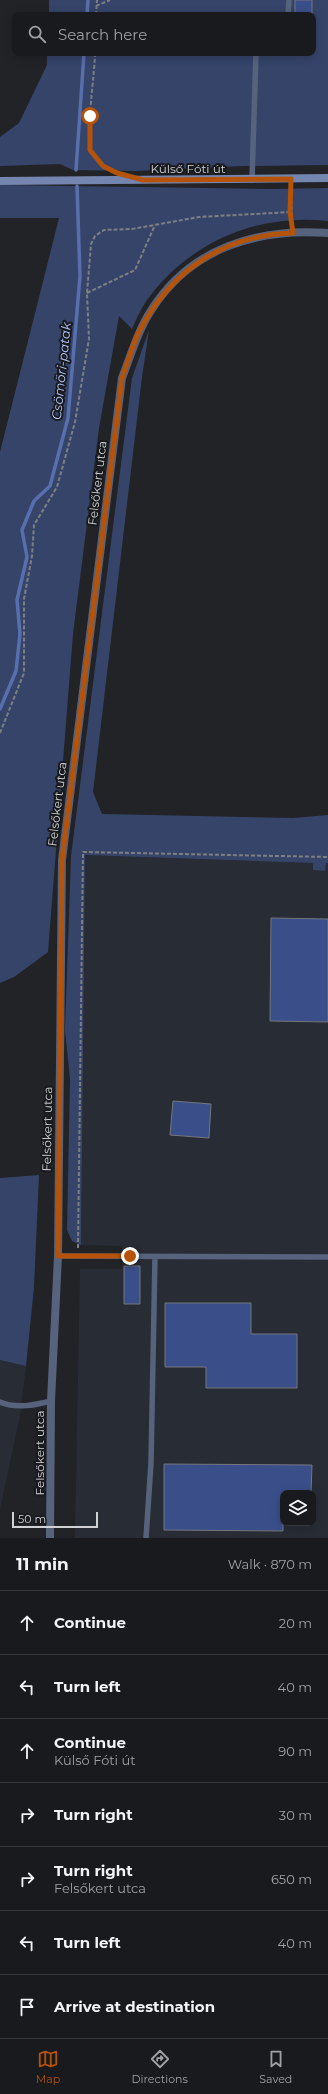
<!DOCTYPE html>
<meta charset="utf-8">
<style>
body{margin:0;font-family:Montserrat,sans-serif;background:#222326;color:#f1f3f6}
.controls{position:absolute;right:12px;bottom:12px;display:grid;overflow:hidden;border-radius:8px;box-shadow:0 2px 10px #0003}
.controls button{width:36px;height:36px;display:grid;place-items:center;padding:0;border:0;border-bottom:1px solid #37383b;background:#191a1d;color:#f1f3f6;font:20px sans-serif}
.scale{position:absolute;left:12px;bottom:10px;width:86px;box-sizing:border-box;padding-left:4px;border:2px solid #d1d2d5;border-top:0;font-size:11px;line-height:14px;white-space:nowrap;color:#d1d2d5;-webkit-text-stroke:3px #181a1d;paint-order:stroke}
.stop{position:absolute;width:12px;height:12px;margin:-9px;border:3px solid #b45309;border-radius:50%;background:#fff}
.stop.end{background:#b45309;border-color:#fff;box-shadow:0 1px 4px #0008}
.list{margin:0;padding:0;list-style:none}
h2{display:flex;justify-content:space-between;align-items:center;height:52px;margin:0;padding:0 16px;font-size:17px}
h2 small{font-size:13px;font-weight:400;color:#9fa1a4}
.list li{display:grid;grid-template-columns:26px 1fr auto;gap:12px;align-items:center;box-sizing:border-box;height:64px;padding:0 16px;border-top:1px solid #37383b}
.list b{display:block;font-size:15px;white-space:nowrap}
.list p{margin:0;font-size:13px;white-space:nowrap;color:#9fa1a4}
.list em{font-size:13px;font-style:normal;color:#9fa1a4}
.icon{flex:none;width:22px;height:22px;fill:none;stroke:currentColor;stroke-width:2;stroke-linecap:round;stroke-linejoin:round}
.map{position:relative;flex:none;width:328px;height:1538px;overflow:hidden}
.search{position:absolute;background:#191a1d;box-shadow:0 2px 10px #0003;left:12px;right:12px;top:12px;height:44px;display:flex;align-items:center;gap:10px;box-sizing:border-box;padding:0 14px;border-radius:8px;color:#9fa1a4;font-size:15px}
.sheet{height:500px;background:#191a1d}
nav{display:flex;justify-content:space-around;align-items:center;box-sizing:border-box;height:56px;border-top:1px solid #37383b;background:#191a1d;font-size:11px;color:#9fa1a4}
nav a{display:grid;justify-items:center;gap:2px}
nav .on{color:#b45309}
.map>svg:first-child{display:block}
</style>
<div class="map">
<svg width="328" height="1538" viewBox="0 0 328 1538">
<rect width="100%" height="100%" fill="#212327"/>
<path fill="#282c35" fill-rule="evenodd" d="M85 855 313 863V870L325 871 326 863H328V1538H75L80 1269H122V1246L81 1245ZM283 1493H313V1523H283Z
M0 1360 26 1366 20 1416 0 1509Z"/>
<path fill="#36446a" d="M49 0H328V165L244 166 135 171 73 170 60 164 0 166V137L19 123 47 65V53H313V15H49Z
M0 185 271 189 328 188V221C259 213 192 241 150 296 142 306 137 318 132 329L119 316 99 428 73 634 48 952 14 977 0 983V452L59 218H0Z
M149 330 142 377 93 792 102 814 293 818 328 815V863H326L325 871 313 870V863L85 855 81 1245 72 1241 67 1230 70 1079 65 1030 71 856 132 378Z
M39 1175 34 1287 26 1366 0 1360V1178Z"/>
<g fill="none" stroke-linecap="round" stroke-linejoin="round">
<path stroke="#586fad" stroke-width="3.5" d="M87 15 88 0
M76 170 84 53
M0 709 16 671 20 634 17 600 27 557 22 530 34 501 50 486 68 418 80 276 77 186"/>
</g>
<path fill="#3a4f8a" stroke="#75777c" d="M295 0H312V14H295Z
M271 918 328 919V1022L270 1021Z
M173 1101 211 1104 209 1138 170 1135Z
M124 1266H140V1304H124Z
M165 1303H251V1334H297V1388H206V1367H165Z
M164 1464 312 1465 311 1493H283V1531L164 1530Z"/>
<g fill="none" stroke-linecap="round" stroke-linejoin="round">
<path stroke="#7e7f82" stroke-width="2" stroke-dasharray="4 2" stroke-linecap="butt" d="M96 6 110 0
M96 15 97 0
M95 53C95 71 85 140 91 151 95 160 103 166 111 170
M291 188 292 223
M87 293 135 270 155 225
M0 733 24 673V599L32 556 34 525 57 487 75 422 89 339 87 293 91 244 95 236 104 230 132 229 199 217 291 212
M78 1248 83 852 328 857"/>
<path stroke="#57627d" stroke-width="5.5" d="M288 15 289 0
M252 180 256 53
M58 1256 328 1257
M0 1402C16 1409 35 1405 51 1401
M146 1538 151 1463 155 1257"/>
<path stroke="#57627d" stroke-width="8" d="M50 1538 51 1401 58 1256 62 860 122 378C131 355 138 330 152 309 192 247 258 228 328 233"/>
<path stroke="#7485b0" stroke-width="8" d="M0 181 328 178"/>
</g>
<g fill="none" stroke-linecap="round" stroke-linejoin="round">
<path stroke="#b45309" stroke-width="5" d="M90 116V150L103 166 117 173 143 180 291 179 290 212 293 233C225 235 172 269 140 330 132 345 128 362 122 378L62 860 58 1256H130"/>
</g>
<g text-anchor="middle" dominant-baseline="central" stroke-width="4" stroke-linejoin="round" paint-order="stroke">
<g font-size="12" fill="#d1d2d5" stroke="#181a1d">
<text x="188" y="168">Külső Fóti út</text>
<text transform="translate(97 483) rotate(-83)">Felsőkert utca</text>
<text transform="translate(57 804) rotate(-83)">Felsőkert utca</text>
<text transform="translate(47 1129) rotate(-89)">Felsőkert utca</text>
<text transform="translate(39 1453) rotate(-90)">Felsőkert utca</text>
</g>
<g font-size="13" font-style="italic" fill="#b1c6fb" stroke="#181a1d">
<text transform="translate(61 371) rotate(-84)">Csömöri-patak</text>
</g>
</g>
</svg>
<div class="controls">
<button><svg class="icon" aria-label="layers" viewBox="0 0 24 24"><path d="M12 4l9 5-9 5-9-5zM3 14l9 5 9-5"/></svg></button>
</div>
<div class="scale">50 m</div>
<div class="stop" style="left:90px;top:116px"></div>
<div class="stop end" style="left:130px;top:1256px"></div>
<div class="search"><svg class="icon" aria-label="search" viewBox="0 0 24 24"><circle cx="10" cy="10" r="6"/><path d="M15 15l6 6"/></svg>Search here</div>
</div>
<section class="sheet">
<h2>11 min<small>Walk · 870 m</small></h2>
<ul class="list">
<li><svg class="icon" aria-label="ahead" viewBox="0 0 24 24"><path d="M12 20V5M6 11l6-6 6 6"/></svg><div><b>Continue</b></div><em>20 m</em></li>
<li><svg class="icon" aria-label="left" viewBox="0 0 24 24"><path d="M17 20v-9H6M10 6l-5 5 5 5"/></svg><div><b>Turn left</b></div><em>40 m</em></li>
<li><svg class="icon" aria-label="ahead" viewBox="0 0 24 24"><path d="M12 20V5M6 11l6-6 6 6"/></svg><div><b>Continue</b><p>Külső Fóti út</p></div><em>90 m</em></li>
<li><svg class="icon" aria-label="right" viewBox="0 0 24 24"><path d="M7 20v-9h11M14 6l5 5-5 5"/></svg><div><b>Turn right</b></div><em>30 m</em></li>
<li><svg class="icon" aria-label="right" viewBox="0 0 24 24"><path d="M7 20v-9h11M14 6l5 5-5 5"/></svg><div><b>Turn right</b><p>Felsőkert utca</p></div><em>650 m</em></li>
<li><svg class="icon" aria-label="left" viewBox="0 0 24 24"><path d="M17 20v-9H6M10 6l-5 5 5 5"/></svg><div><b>Turn left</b></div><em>40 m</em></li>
<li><svg class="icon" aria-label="arrive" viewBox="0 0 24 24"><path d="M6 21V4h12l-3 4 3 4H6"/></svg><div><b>Arrive at destination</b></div></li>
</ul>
</section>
<nav>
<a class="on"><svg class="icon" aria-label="map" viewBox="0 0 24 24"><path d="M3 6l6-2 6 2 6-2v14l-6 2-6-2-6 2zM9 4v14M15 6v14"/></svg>Map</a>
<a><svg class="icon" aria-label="directions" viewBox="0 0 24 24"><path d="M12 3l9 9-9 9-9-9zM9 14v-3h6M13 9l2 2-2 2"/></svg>Directions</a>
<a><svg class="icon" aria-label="saved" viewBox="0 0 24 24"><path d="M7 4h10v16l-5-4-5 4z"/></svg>Saved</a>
</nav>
